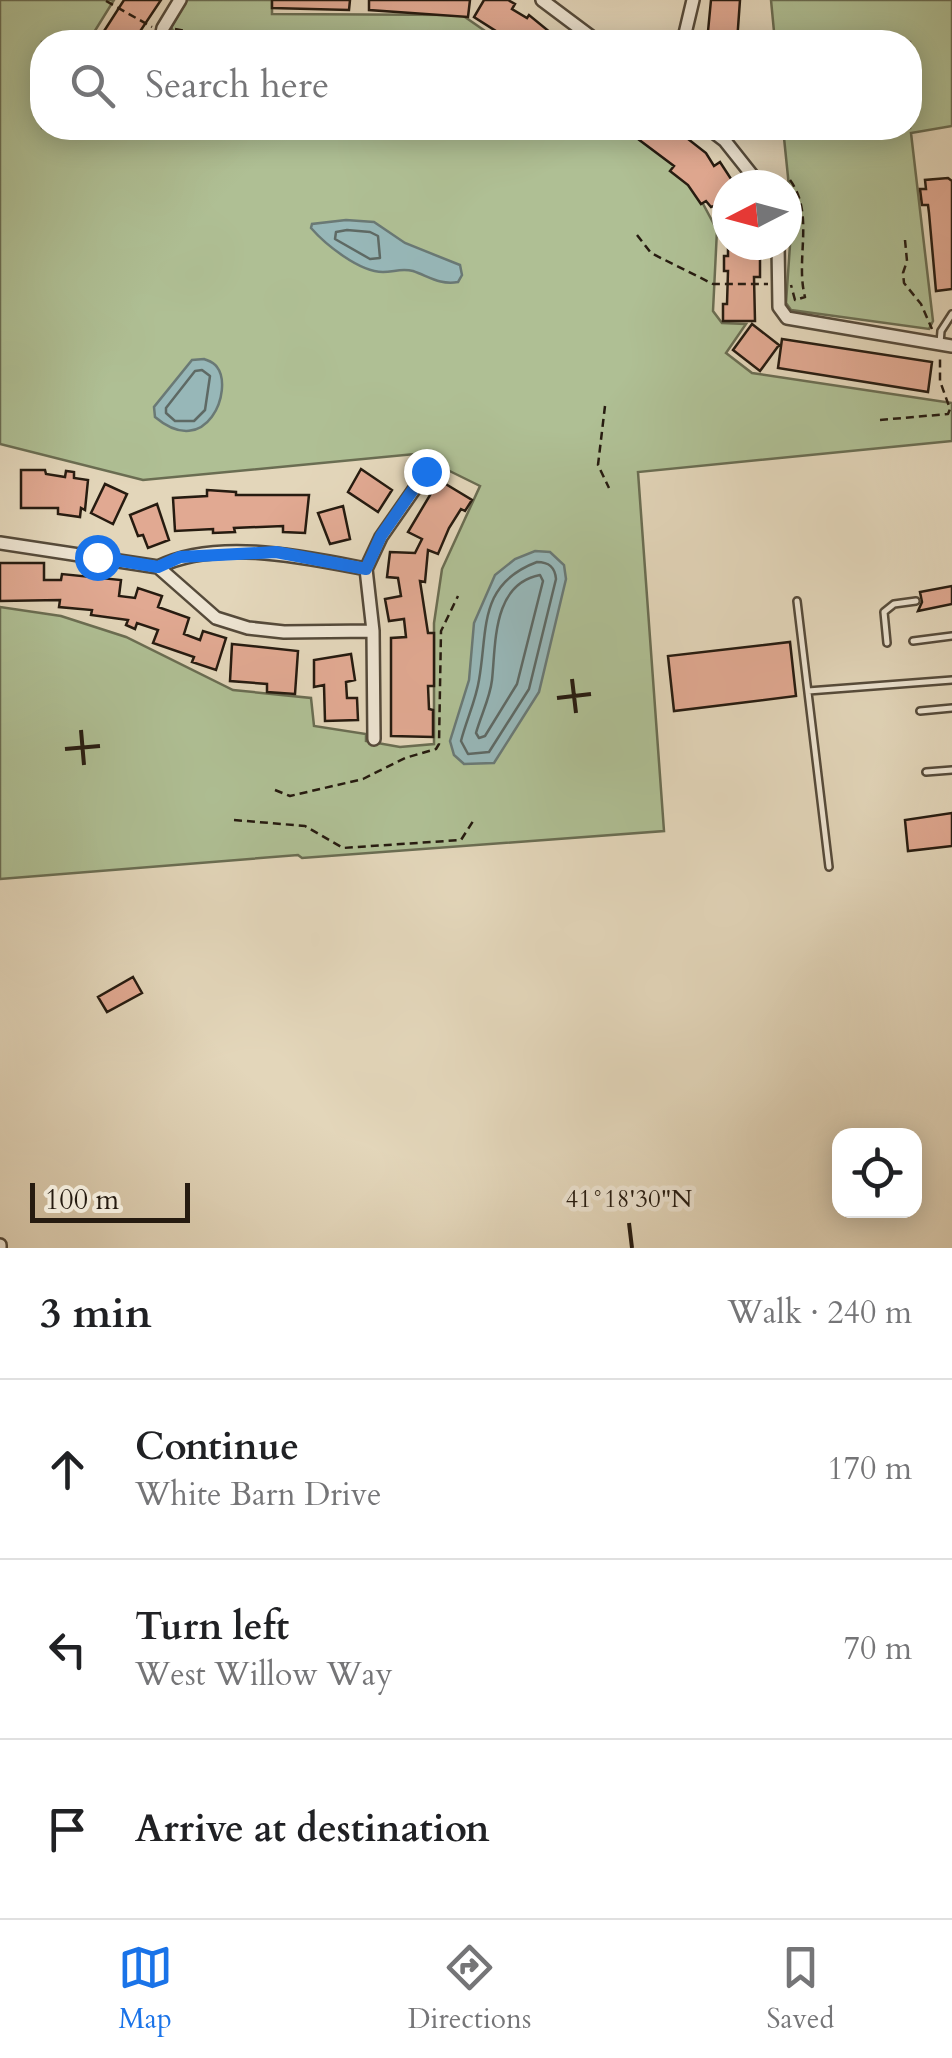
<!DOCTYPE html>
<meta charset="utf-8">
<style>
body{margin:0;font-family:Cardo,serif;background:#f2f2f2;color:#202124}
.controls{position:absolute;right:30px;bottom:30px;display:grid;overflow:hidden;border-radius:20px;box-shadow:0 5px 25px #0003}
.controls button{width:90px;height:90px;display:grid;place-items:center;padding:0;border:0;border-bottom:2px solid #e0e0e0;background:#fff;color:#202124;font:50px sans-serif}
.compass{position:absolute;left:712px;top:170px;width:90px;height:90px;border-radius:50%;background:#fff;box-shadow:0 5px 25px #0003;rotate:264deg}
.scale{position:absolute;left:30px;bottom:25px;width:160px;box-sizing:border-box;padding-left:10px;border:5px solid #261b10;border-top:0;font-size:28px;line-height:35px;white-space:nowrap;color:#261b10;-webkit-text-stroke:8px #ede4d2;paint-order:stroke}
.stop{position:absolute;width:30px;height:30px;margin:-22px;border:8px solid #1a73e8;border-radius:50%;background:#fff}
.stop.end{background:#1a73e8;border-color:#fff;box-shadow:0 2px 10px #0008}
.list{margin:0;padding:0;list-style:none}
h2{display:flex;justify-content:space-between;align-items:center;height:130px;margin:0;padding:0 40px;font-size:42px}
h2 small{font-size:32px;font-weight:400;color:#757577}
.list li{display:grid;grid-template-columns:65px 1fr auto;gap:30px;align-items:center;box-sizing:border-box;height:180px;padding:0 40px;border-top:2px solid #e0e0e0}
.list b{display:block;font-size:38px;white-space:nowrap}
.list p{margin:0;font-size:32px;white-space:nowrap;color:#757577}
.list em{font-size:32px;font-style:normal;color:#757577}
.icon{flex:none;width:55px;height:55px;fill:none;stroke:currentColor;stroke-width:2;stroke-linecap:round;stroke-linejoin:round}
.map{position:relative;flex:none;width:952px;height:1248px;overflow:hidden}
.search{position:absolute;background:#fff;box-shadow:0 5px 25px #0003;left:30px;right:30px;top:30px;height:110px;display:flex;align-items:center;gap:25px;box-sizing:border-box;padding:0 35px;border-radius:40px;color:#757577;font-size:38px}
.sheet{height:670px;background:#fff}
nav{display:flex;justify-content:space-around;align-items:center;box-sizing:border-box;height:140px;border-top:2px solid #e0e0e0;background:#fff;font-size:28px;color:#757577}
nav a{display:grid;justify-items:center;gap:5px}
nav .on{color:#1a73e8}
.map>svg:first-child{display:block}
</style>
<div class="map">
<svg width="952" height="1248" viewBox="0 0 952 1248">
<rect width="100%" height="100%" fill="#e3d6ba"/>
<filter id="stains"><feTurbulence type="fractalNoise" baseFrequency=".002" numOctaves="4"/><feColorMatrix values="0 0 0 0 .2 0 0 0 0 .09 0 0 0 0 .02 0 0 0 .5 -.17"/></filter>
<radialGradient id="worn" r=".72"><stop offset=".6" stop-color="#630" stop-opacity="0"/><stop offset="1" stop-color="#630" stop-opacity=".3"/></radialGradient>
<path fill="#afbf94" stroke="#6a6d52" stroke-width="2.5" d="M0 0H114L88 42H42V128H97L116 135 213 128H623L686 172 717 230 713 311 722 323 746 324 726 353 752 373 952 403V441L638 472 664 831 302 858 298 855 0 879V607L61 616 126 637 233 690 311 698 314 726 366 734V741L400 747 434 744V623L442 569 480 486 415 454 143 480 0 444Z
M187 0H272V14L462 15 501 42H179L171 27Z
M771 0H952V126L911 133 933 321 929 329 791 310 786 303 792 216 783 128H910V42H775Z"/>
<path fill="#97b7b8" stroke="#6a7975" stroke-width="2.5" d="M346 220 374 222 405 243 460 265 462 275 458 282C440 285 430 277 413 271 401 268 394 272 383 272 359 272 325 244 311 228L312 224Z
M204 359C209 361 214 362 217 367 234 389 207 461 155 417L154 407 192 360Z
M535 551 550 552 564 565 566 579 539 692 494 763 464 764 454 755 450 741 469 680 474 623 495 575 515 559Z"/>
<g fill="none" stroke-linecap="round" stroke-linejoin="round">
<path stroke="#5e6964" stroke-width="2.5" d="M347 230 370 232 378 236 380 258 370 259 335 239 336 232Z
M202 370 210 376 205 410 194 421H175L166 413V408L195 371Z
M537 562C549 562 555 567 556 579L529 689 489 752 468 754 461 741C466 721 476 700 479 680 488 629 478 584 537 562Z
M540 575 543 581 517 684 485 736 479 738 476 733C481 715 490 698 492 680 496 644 492 584 540 575Z"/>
</g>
<path fill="#e1a992" stroke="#261b10" stroke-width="2.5" d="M124 0H161L133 42H97Z
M272 0H350L349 10 272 8Z
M369 0H470L468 17 369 10Z
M484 0H508L515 4 512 9 527 18 529 15 562 42H513L474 17Z
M711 0H740L737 42H707Z
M634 128H674L706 153 714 166 720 162 735 185H727V236L714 206 711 207 706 201 701 204 688 185 670 171 674 166 630 133Z
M948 178 952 181V289L936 291 929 213 928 205H922L920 189H926L925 180Z
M728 247H752V251H760V277H754L755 321H723V304H727L728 271H724V256H728Z
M752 324 779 345 760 371 733 350Z
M782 339 932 362 928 392 778 368Z
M361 469 392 490 378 512 348 492Z
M21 470H45L46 474 65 477 66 471 74 472V478L88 480 85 510 81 508 80 517 58 514V508H21Z
M439 480 472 500 465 511 461 509 449 528 438 554 428 550 425 582 420 581 428 633H434V686H428L429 709 433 710V737L391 736V638L406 637 404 619 389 621 385 599 401 596 398 578 387 577 390 552 415 553 422 539 408 532Z
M105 484 127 494 113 524 91 513Z
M207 490 236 492V495H309L305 533 283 532V526L234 528 235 532 213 533V529L175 531 173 498 207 496Z
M157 504 169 540 148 548 143 535 138 536 130 515Z
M343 506 350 539 330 544 318 513Z
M0 563H44V580H61L62 574 121 580 119 596 135 598 138 588 162 596 158 607 189 618 184 634 200 640 203 631 226 638 216 670 192 662 194 657 153 643 158 630 137 623 135 629 126 625 128 620 91 615 92 610 59 607 60 600 0 601Z
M952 586V604L918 611 922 602 920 592Z
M790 642 796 696 674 711 668 656Z
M232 644 298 651 295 694 267 692V684L230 681Z
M351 654 355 680 346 682 347 698H357L358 720 325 721 324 685 314 687V660Z
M952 813V846L908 851 905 820Z
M133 977 142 993 107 1012 98 997Z"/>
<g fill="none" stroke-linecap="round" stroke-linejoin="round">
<g stroke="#554a3a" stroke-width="10">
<path id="service" d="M940 343 941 331 952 314
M797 601 829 867
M913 641 952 636
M887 643 884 612 894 604 916 601
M808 691 952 680
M920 711 952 708
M926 772 952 770"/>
</g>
<g stroke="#554a3a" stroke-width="16">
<path id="minor" d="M542 0 598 42
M160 42 163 28 180 0
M683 42 693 0
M708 128 725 141 760 185
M778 245 779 307 787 318 952 346
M0 543 158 567 216 618 248 628 284 632 373 631
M158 567C217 538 304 557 366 569
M374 739 373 631 366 569 381 537 427 471
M0 1245V1248"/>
</g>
<path stroke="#261b10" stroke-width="2.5" stroke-dasharray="8 5" stroke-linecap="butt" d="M106 1 152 27
M175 29 226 38 270 34
M790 180C815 214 795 259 805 297L795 300 791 285
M637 235 651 253 713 284H768
M905 240 907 261 903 273 904 283 921 304 932 329
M605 406 598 465 609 488
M880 420 948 414 950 409 940 381V355
M275 790 290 796 363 779 405 758 436 749 439 744 441 631 458 596
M234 820 305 826 343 848 461 840 475 818"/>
<use href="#service" stroke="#ede4d2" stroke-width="5"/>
<use href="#minor" stroke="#ede4d2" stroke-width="11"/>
</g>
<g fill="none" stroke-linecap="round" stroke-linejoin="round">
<path stroke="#1a73e8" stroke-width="12" d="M97 557 158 567 180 557 276 552 366 569 381 536 426 471"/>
</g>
<path fill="none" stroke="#261b10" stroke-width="4" d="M572 679 576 713M557 698 591 694M81 730 84 765M65 749 100 746M629 1223 632 1248"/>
<g font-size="25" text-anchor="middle" fill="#261b10" stroke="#ede4d2" stroke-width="9" stroke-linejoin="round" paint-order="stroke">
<text x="629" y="1207">41°18'30"N</text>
</g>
<rect width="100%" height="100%" filter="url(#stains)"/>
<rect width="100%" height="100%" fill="url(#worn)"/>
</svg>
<div class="controls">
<button><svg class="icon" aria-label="locate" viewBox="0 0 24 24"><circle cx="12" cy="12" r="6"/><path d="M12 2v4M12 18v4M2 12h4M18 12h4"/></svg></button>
</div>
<svg class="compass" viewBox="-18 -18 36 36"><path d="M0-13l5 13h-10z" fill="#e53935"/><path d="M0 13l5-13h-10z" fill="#757577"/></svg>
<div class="scale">100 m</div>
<div class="stop" style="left:97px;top:557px"></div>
<div class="stop end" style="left:426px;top:471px"></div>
<div class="search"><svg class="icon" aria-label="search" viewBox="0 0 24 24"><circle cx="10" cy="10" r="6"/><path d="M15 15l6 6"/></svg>Search here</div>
</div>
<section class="sheet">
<h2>3 min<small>Walk · 240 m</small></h2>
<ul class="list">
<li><svg class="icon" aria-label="ahead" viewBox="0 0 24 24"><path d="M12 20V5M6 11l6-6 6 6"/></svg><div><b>Continue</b><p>White Barn Drive</p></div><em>170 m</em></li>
<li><svg class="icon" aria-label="left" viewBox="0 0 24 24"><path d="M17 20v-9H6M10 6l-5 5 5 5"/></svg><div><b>Turn left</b><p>West Willow Way</p></div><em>70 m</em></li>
<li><svg class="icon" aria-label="arrive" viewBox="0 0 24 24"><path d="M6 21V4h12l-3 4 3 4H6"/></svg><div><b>Arrive at destination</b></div></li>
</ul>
</section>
<nav>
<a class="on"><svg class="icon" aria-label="map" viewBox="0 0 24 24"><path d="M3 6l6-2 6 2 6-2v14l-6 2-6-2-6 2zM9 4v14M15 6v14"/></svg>Map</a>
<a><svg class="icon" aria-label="directions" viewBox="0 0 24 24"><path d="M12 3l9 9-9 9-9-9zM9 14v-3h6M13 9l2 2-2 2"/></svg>Directions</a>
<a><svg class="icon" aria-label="saved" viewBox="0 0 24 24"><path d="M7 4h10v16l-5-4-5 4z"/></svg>Saved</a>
</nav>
